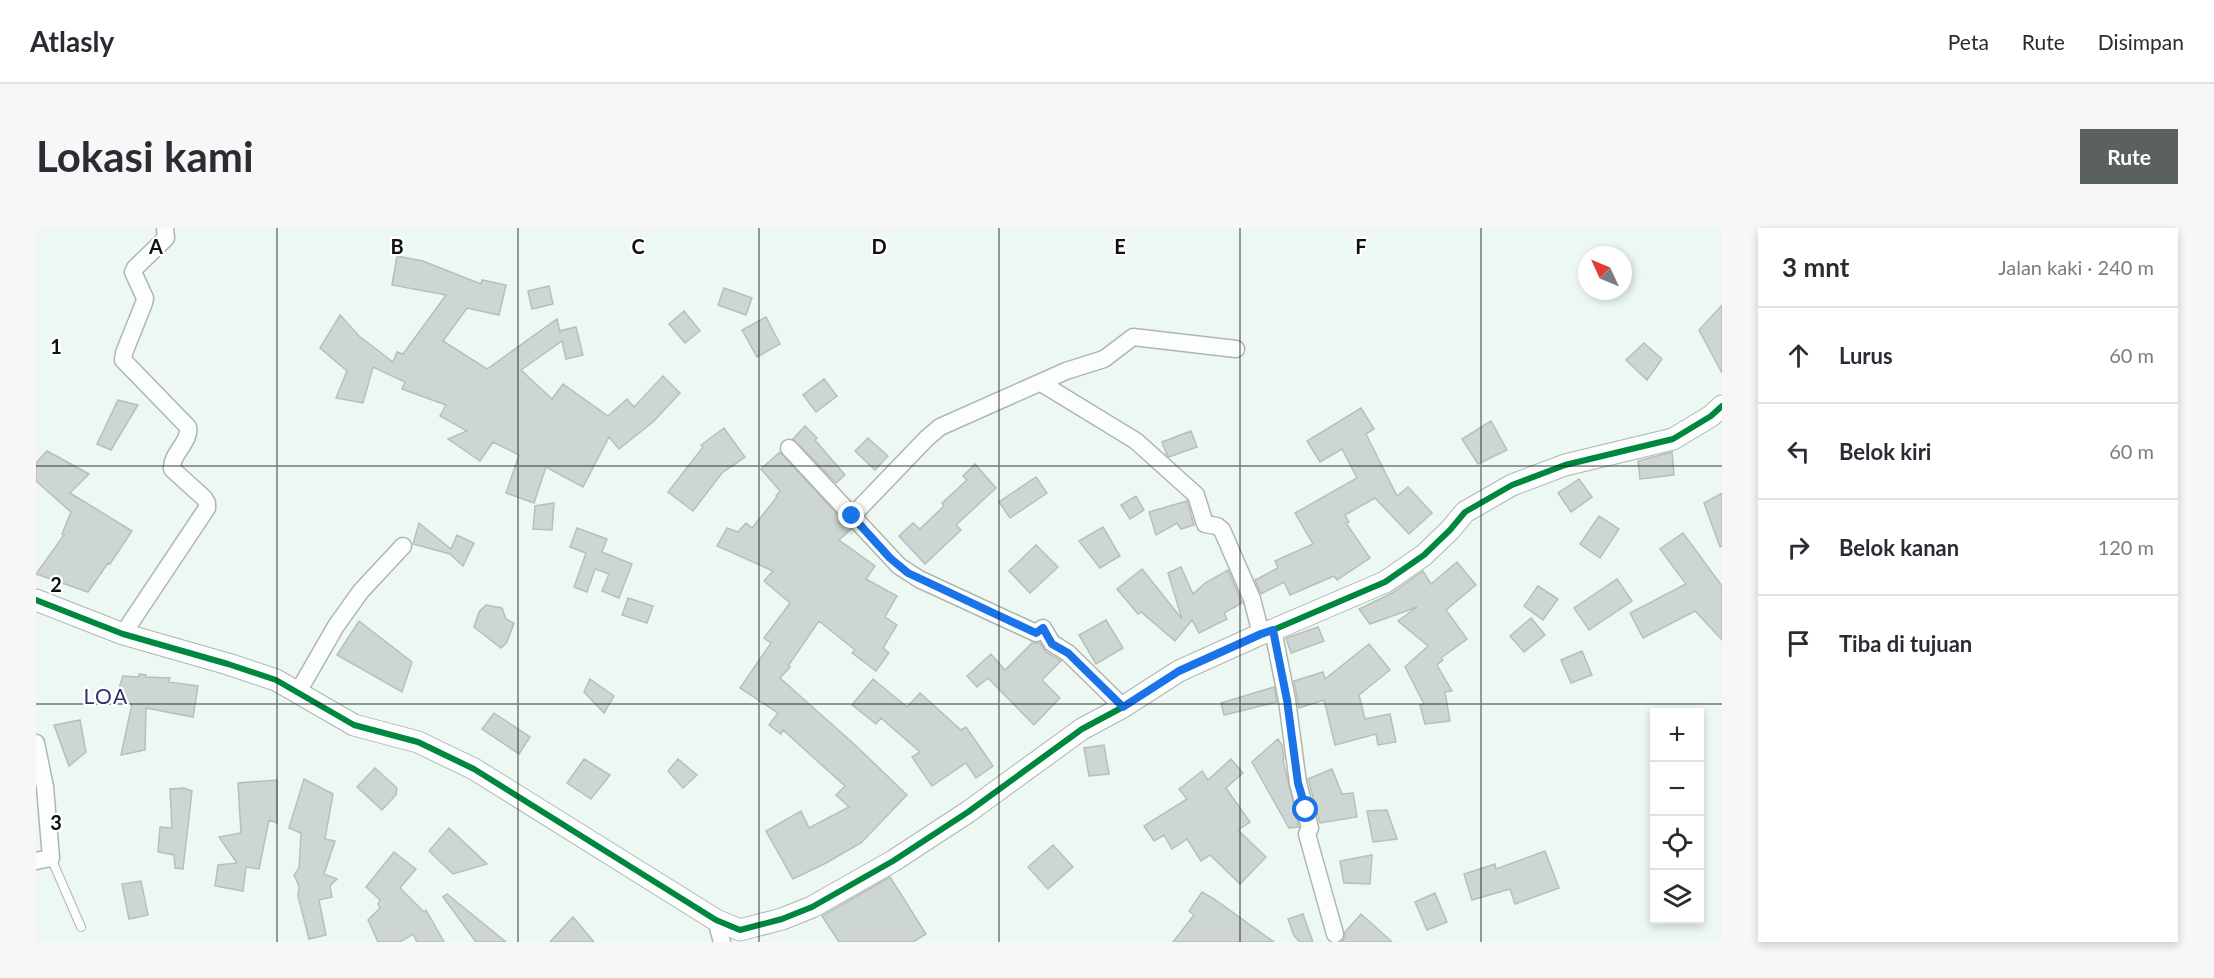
<!DOCTYPE html>
<html lang="id">
<meta charset="utf-8">
<style>
body{margin:0;font-family:Lato,sans-serif;background:#f7f7f7;color:#2b2b33}
.controls{position:absolute;right:18px;bottom:18px;display:grid;overflow:hidden;border-radius:0px;box-shadow:0 3px 9px #0003}
.controls button{width:54px;height:54px;display:grid;place-items:center;padding:0;border:0;border-bottom:2px solid #e1e1e2;background:#fff;color:#2b2b33;font:30px sans-serif}
.compass{position:absolute;left:1542px;top:18px;width:54px;height:54px;border-radius:50%;background:#fff;box-shadow:0 3px 9px #0003;rotate:314deg}
.stop{position:absolute;width:18px;height:18px;margin:-14px;border:4px solid #1a73e8;border-radius:50%;background:#fff}
.stop.end{background:#1a73e8;border-color:#fff;box-shadow:0 2px 6px #0008}
.list{margin:0;padding:0;list-style:none}
h2{display:flex;justify-content:space-between;align-items:center;height:78px;margin:0;padding:0 24px;font-size:26px}
h2 small{font-size:20px;font-weight:400;color:#7c7c81}
.list li{display:grid;grid-template-columns:39px 1fr auto;gap:18px;align-items:center;box-sizing:border-box;height:96px;padding:0 24px;border-top:2px solid #e1e1e2}
.list b{display:block;font-size:22px;white-space:nowrap}
.list em{font-size:20px;font-style:normal;color:#7c7c81}
.icon{flex:none;width:33px;height:33px;fill:none;stroke:currentColor;stroke-width:2;stroke-linecap:round;stroke-linejoin:round}
.map{position:relative;flex:none;width:1686px;height:714px;overflow:hidden;border-radius:0px}
header{display:flex;align-items:center;gap:36px;box-sizing:border-box;height:84px;padding:0 30px;background:#fff;border-bottom:2px solid #e1e1e2}
header strong{font-size:28px}
nav{display:flex;gap:33px;margin-inline-start:auto;font-size:21px}
.intro{display:flex;align-items:center;justify-content:space-between;box-sizing:border-box;height:144px;padding:0 36px}
h1{margin:0;font-size:42px}
.button{padding:15px 27px;border-radius:0px;background:#5b625e;color:#fff;font-size:21px;font-weight:700}
main{display:flex;gap:36px;padding:0 36px}
aside{flex:1;background:#fff;border-radius:0px;box-shadow:0 3px 9px #0003}
.map>svg:first-child{display:block}
</style>
<header>
<strong>Atlasly</strong>
<nav><a>Peta</a><a>Rute</a><a>Disimpan</a></nav>
</header>
<div class="intro"><h1>Lokasi kami</h1><a class="button">Rute</a></div>
<main>
<div class="map">
<svg width="1686" height="714" viewBox="0 0 1686 714">
<rect width="100%" height="100%" fill="#edf8f2"/>
<path fill="#cdd6d3" stroke="#b7bfbc" stroke-width="1.5" d="M361 28 387 33 445 56 446 52 470 57 463 87 431 80 407 113 451 141 521 91 524 104 523 103 540 99 547 127 530 131 526 113 485 142 516 171 527 156 572 188 591 171 598 179 627 148 644 165 617 194 583 221 573 209 547 259 510 239 498 275 470 265 483 227 457 214 444 233 412 211 431 203 404 188 410 177 366 161 369 154 337 139 327 175 300 170 311 143 284 120 304 87 323 108 357 134 361 124 367 126 410 67 356 57Z
M513 58 517 76 496 81 492 63Z
M688 60 716 70 710 87 682 77Z
M1686 77V145L1663 102Z
M648 83 664 103 649 115 633 96Z
M730 89 744 116 721 129 706 102Z
M1608 115 1626 131 1611 152 1590 132Z
M788 151 801 168 780 184 767 167Z
M82 172 102 177 75 222 61 216Z
M1325 180 1338 201 1330 206 1361 268 1372 259 1396 285 1373 306 1339 270 1309 287 1313 294 1310 295 1334 330 1301 352 1298 348 1254 367 1248 354 1225 366 1219 352 1242 340 1239 333 1277 316 1259 285 1321 250 1306 221 1284 234 1271 213Z
M1455 193 1471 222 1442 236 1426 211Z
M769 198 781 210 779 212 809 247 800 255 757 211Z
M688 200 709 229 686 245 657 283 632 264 667 219 665 217Z
M1155 203 1161 219 1133 229 1131 227 1126 214Z
M832 210 852 228 839 242 819 223Z
M11 223 53 246 34 265 96 303 74 336 72 335 52 364 0 346 28 307 26 306 35 284 0 253V235Z
M744 224 815 301 803 312 839 338 830 351 861 368 849 389 861 397 847 420 853 425 840 443 816 425 819 422 783 393 752 438 754 439 744 450 818 516 871 567 825 615 790 635 757 651 730 603 765 583 773 600 813 579 800 567 809 558 747 502 745 506 733 497 742 485 704 460 735 415 728 410 754 375 728 353 737 343 681 318 691 300 702 304 710 295 716 300 741 269 740 268 744 263 725 241Z
M1636 224 1638 247 1604 251 1602 233Z
M939 236 960 260 920 297 925 302 889 336 863 308 877 295 884 301 908 278 906 275 931 252 927 248Z
M1000 249 1011 265 974 290 963 274Z
M1543 251 1556 269 1535 284 1522 265Z
M1686 265V318L1684 319 1668 275Z
M1100 268 1108 282 1094 291 1085 277Z
M1151 273 1158 297 1145 301 1141 295 1120 307 1113 284Z
M518 275 516 302 497 301 499 278Z
M1563 288 1583 301 1564 330 1544 316Z
M383 295 415 321 421 307 438 315 427 338 414 326 377 316Z
M1067 299 1084 328 1064 340 1043 313Z
M541 300 571 311 566 324 596 336 583 370 566 363 573 346 559 341 551 364 538 359 550 325 534 319Z
M1647 305 1686 358V412L1659 383 1607 410 1594 385 1650 356 1624 321Z
M1000 317 1022 339 994 365 973 343Z
M1421 334 1440 357 1410 382 1431 411 1405 430 1407 432 1401 437 1416 463 1409 464 1414 493 1389 496 1384 477 1388 476 1369 439 1392 418 1362 393 1381 379 1334 396 1323 381 1356 365 1387 343 1395 356Z
M1145 339 1157 366 1169 355 1192 342 1206 375 1188 385 1191 391 1163 405 1156 392 1139 413 1105 384 1102 386 1081 361 1106 341 1146 391 1132 345Z
M1581 351 1596 373 1553 402 1538 380Z
M1502 358 1522 371 1507 392 1488 378Z
M592 370 617 378 611 395 586 387Z
M450 377 466 380 470 391 478 395 471 414 465 420 438 399 443 384Z
M1495 390 1509 407 1488 424 1474 408Z
M1070 392 1087 420 1060 436 1043 407Z
M323 393 376 434 366 464 301 427Z
M1282 399 1288 413 1255 425 1250 410Z
M996 415H1004L1010 424 1025 433 1006 452 1024 470 998 497 952 450 941 459 931 448 955 426 969 442Z
M1333 416 1354 442 1323 467 1329 491 1354 486 1360 514 1342 517 1340 506 1299 517 1288 472 1263 480 1258 453 1287 444 1289 451Z
M1546 423 1556 447 1535 455 1525 432Z
M103 446 110 447V449L134 450 132 454 162 458 157 489 110 480 109 522 85 527 96 476 79 472 87 448 103 449Z
M554 451 578 468 568 485 548 464Z
M837 451 871 479 884 465 925 502 930 499 957 538 940 550 930 535 896 558 876 529 884 524 845 490 840 496 816 477Z
M1238 459 1241 474 1188 487 1185 475Z
M458 485 494 509 483 526 446 501Z
M44 492 50 524 33 538 18 497Z
M1242 511 1246 517 1248 530 1247 532 1263 599 1253 600 1216 534Z
M1068 517 1073 546 1053 548 1048 520Z
M548 531 574 547 555 571 531 555Z
M642 531 661 547 647 560 632 543Z
M1195 531 1207 545 1190 560 1214 594 1202 602 1230 629 1204 656 1174 627 1165 633 1151 611 1136 621 1128 607 1118 613 1108 598 1151 571 1143 561 1166 543 1172 552Z
M339 540 361 560 360 567 346 582 321 559Z
M1296 541 1306 566 1317 565 1321 589 1284 595 1272 551Z
M268 551 297 566 289 611 299 613 288 646 301 651 294 658 296 669 283 672 290 707 273 711 262 668 263 658 258 647 263 640 265 605 253 600Z
M241 552V595L233 592 223 641 210 639 207 663 179 658 182 637 201 635 183 609 205 605 202 555Z
M148 560 156 563 147 641 139 640 138 627 122 624 124 599 136 600 134 561Z
M1351 582 1361 611 1337 614 1331 583Z
M413 600 451 636 417 646 393 623Z
M1017 617 1037 639 1012 661 992 639Z
M1509 623 1523 660 1479 676 1474 661 1436 672 1428 646 1459 636 1460 641Z
M358 624 380 641 364 660 388 684 390 682 408 714H381L377 706 364 714H342L332 692 344 680 342 676 344 672 330 659Z
M1336 627 1334 656 1308 655 1304 633Z
M854 649 890 706 877 714H803L786 688Z
M105 653 112 687 93 691 86 656Z
M1166 664 1178 671 1238 714H1137L1158 687 1153 683Z
M1399 665 1411 694 1391 702 1379 674Z
M411 666 470 714H440L407 669Z
M1267 686 1277 714H1264L1258 708 1252 691Z
M1325 686 1356 714H1306L1309 709V704Z
M537 689 558 714H514Z"/>
<g fill="none" stroke-linecap="round" stroke-linejoin="round">
<g stroke="#aeb6b2" stroke-width="10">
<path id="service" d="M15 630 45 699"/>
</g>
<g stroke="#aeb6b2" stroke-width="19">
<path id="minor" d="M1005 155 1100 213 1160 267 1169 296 1181 298 1186 302 1216 371 1225 406
M753 220 863 338 883 351 1000 405 1007 400 1016 415 1032 425 1087 479
M816 288 891 210 904 199 1030 143 1068 131 1097 109 1200 121
M1237 402 1251 472 1262 555 1274 600 1271 606 1299 706
M87 406 171 280V275L168 270 136 241C135 225 155 214 152 199L87 132 88 125 108 75 109 70 97 44 99 40 130 10 129 0
M262 464 300 398 325 363 367 318
M0 515 9 559 15 630 0 633
M680 692 686 714"/>
</g>
<g stroke="#aeb6b2" stroke-width="23">
<path id="tertiary" d="M0 372 87 406 192 436 240 452 318 497 382 514 438 541 680 692 704 702 746 691 776 679 857 633 932 584 1046 501 1087 479 1143 443 1225 406 1237 402 1349 354 1388 327 1414 302 1429 284 1476 257 1529 237 1637 211 1675 188 1686 178"/>
</g>
<use href="#service" stroke="#fcfefd" stroke-width="8"/>
<use href="#minor" stroke="#fcfefd" stroke-width="16"/>
<use href="#tertiary" stroke="#fcfefd" stroke-width="21"/>
<g stroke="#fff" stroke-width="10">
<path id="cycleway" d="M0 372 87 406 192 436 240 452 318 497 382 514 438 541 680 692 704 702 746 691 776 679 857 633 932 584 1046 501 1087 479 1143 443 1225 406 1237 402 1349 354 1388 327 1414 302 1429 284 1476 257 1529 237 1637 211 1675 188 1686 178"/>
</g>
<use href="#cycleway" stroke="#00873e" stroke-width="6"/>
</g>
<g fill="none" stroke-linecap="round" stroke-linejoin="round">
<path stroke="#1a73e8" stroke-width="8" d="M816 288 854 330 872 345 1000 405 1007 400 1016 416 1032 425 1087 479 1143 443 1225 406 1237 402 1251 472 1262 555 1270 582"/>
</g>
<path fill="none" stroke="#0c120f" stroke-width="1.5" stroke-opacity="0.55" d="M241 0V714M482 0V714M723 0V714M963 0V714M1204 0V714M1445 0V714M0 238H1686M0 476H1686"/>
<g text-anchor="middle" dominant-baseline="central" stroke-width="4.5" stroke-linejoin="round" paint-order="stroke">
<g font-size="21" letter-spacing="1.5" fill="#2f316c" stroke="#fff">
<text x="70" y="467">LOA</text>
</g>
</g>
<g font-size="20" text-anchor="middle" font-weight="bold" fill="#0c120f" stroke="#fff" stroke-width="4.5" stroke-linejoin="round" paint-order="stroke">
<text x="120" y="26">A</text>
<text x="361" y="26">B</text>
<text x="602" y="26">C</text>
<text x="843" y="26">D</text>
<text x="1084" y="26">E</text>
<text x="1325" y="26">F</text>
<text x="20" y="126">1</text>
<text x="20" y="364">2</text>
<text x="20" y="602">3</text>
</g>
</svg>
<div class="controls">
<button>+</button>
<button>−</button>
<button><svg class="icon" aria-label="locate" viewBox="0 0 24 24"><circle cx="12" cy="12" r="6"/><path d="M12 2v4M12 18v4M2 12h4M18 12h4"/></svg></button>
<button><svg class="icon" aria-label="layers" viewBox="0 0 24 24"><path d="M12 4l9 5-9 5-9-5zM3 14l9 5 9-5"/></svg></button>
</div>
<svg class="compass" viewBox="-18 -18 36 36"><path d="M0-13l5 13h-10z" fill="#e53935"/><path d="M0 13l5-13h-10z" fill="#7c7c81"/></svg>
<div class="stop" style="left:1270px;top:582px"></div>
<div class="stop end" style="left:816px;top:288px"></div>
</div>
<aside>
<h2>3 mnt<small>Jalan kaki · 240 m</small></h2>
<ul class="list">
<li><svg class="icon" aria-label="ahead" viewBox="0 0 24 24"><path d="M12 20V5M6 11l6-6 6 6"/></svg><div><b>Lurus</b></div><em>60 m</em></li>
<li><svg class="icon" aria-label="left" viewBox="0 0 24 24"><path d="M17 20v-9H6M10 6l-5 5 5 5"/></svg><div><b>Belok kiri</b></div><em>60 m</em></li>
<li><svg class="icon" aria-label="right" viewBox="0 0 24 24"><path d="M7 20v-9h11M14 6l5 5-5 5"/></svg><div><b>Belok kanan</b></div><em>120 m</em></li>
<li><svg class="icon" aria-label="arrive" viewBox="0 0 24 24"><path d="M6 21V4h12l-3 4 3 4H6"/></svg><div><b>Tiba di tujuan</b></div></li>
</ul>
</aside>
</main>
